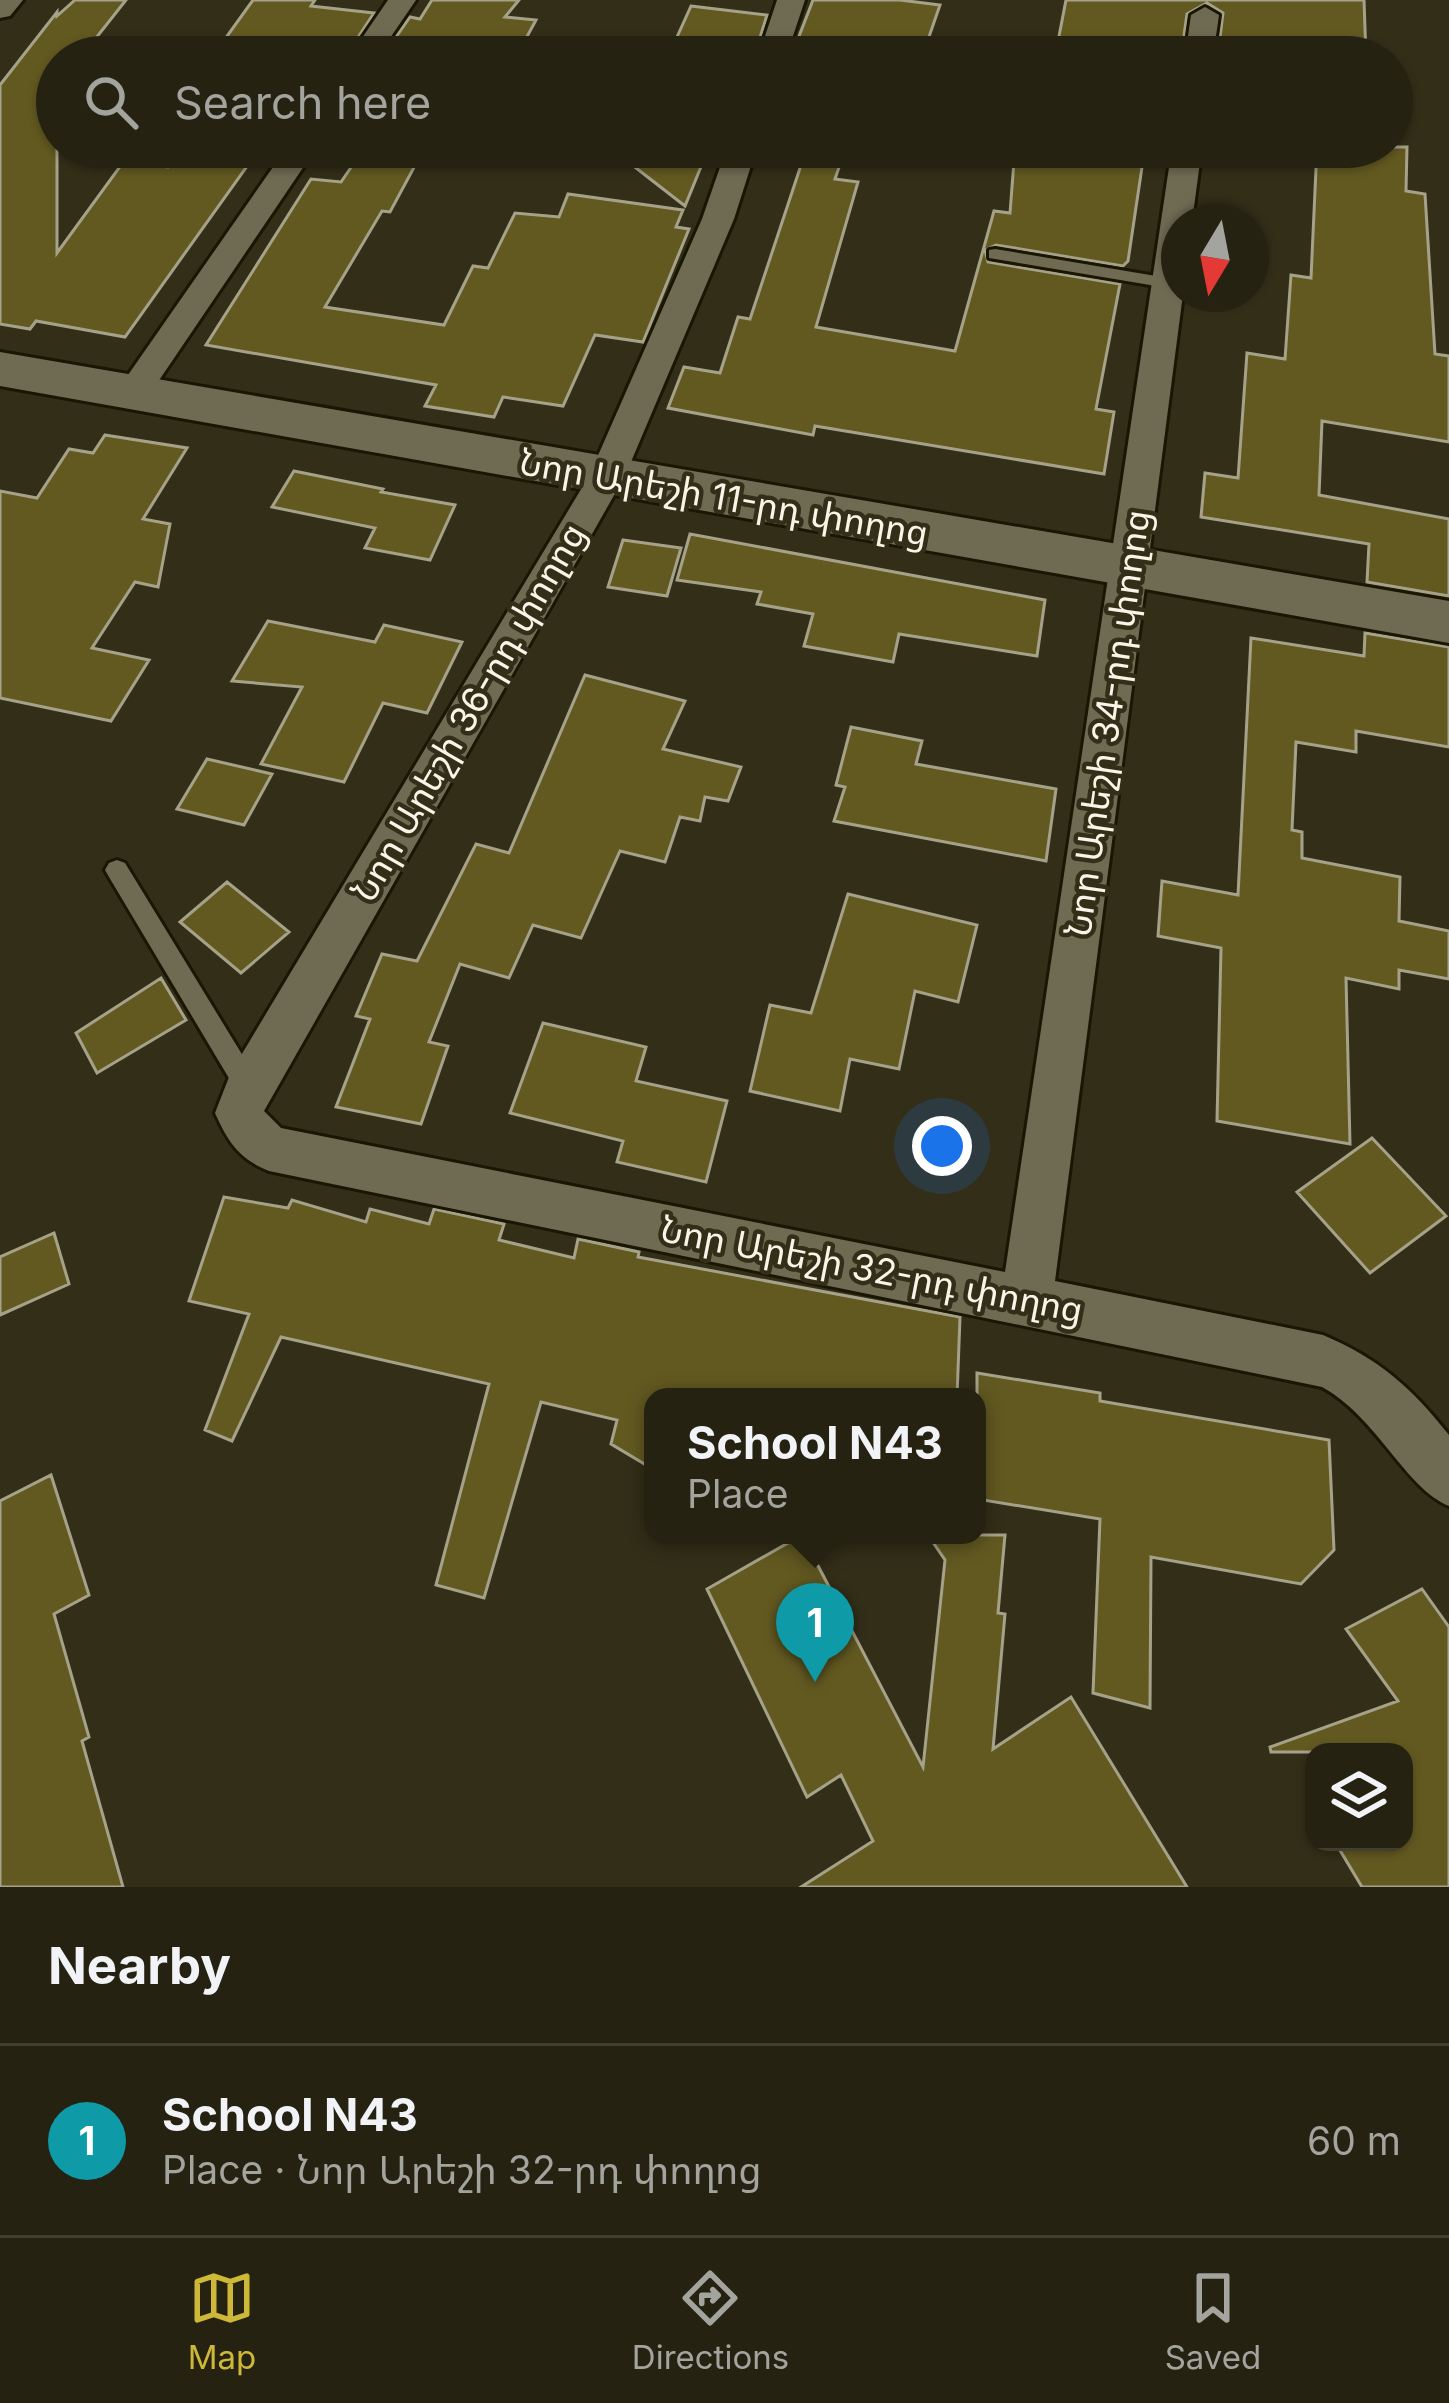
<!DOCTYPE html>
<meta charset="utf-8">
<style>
body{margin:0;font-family:Inter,"Noto Sans Armenian",sans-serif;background:#2e2a1b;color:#f1f3f6}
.controls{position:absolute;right:36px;bottom:36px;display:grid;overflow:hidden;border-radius:24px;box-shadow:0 3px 9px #0004}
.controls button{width:108px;height:108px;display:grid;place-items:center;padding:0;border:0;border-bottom:3px solid #423f32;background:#262212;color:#f1f3f6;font:60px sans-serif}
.compass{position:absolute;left:1161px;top:204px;width:108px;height:108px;border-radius:50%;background:#262212;box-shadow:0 3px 9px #0004;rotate:190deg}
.you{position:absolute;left:942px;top:1146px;width:42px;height:42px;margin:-30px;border:9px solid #fff;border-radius:50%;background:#1a73e8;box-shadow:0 0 0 18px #1a73e833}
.badge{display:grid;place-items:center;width:78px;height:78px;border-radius:50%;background:#ceb837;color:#fff;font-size:39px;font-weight:700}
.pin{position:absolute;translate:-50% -99px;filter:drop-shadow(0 3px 6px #0008)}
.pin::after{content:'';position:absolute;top:63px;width:42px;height:36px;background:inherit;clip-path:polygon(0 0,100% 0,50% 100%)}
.popup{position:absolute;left:644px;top:1388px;width:342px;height:156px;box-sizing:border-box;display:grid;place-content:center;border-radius:24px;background:#262212;filter:drop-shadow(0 3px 9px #0005);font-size:39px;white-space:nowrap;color:#a4a49f}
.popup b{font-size:45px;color:#f1f3f6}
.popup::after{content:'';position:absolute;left:50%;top:100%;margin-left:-24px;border:24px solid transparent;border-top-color:#262212}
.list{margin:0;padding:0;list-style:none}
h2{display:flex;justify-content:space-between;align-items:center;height:156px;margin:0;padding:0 48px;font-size:51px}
h2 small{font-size:39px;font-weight:400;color:#a4a49f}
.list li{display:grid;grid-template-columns:78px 1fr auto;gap:36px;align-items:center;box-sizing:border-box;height:192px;padding:0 48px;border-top:3px solid #423f32}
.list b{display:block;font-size:45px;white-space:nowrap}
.list p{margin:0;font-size:39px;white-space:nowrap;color:#a4a49f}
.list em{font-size:39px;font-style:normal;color:#a4a49f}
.icon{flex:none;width:66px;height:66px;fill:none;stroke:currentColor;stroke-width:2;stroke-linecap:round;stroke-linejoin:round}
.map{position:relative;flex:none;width:1449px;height:1887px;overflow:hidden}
.search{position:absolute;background:#262212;box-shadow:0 3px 9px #0004;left:36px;right:36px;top:36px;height:132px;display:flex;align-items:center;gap:30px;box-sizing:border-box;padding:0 42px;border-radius:66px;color:#a4a49f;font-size:45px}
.sheet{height:348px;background:#262212}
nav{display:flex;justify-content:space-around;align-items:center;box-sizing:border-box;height:168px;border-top:3px solid #423f32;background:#262212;font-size:33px;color:#a4a49f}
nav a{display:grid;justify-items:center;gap:6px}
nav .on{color:#ceb837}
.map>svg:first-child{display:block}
</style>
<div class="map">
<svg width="1449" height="1887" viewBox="0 0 1449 1887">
<rect width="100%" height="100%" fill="#322e18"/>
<path fill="#625921" stroke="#a6a289" stroke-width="3" d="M75 0H126L81 57H57V253L124 161 168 167 182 147 255 155 125 337 36 321 30 329 0 324V85L57 12V16Z
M253 0H315L311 6 374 13 345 57H212Z
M432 0H519L505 17 536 20 516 57H382L410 17 420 19Z
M813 0H900L940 5 922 57H791Z
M1066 0H1364L1366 57H1318L1219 45 1223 13 1207 3 1187 14 1181 57H1055Z
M691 6 767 15 754 57H668Z
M365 147H425L390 212 382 211 325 307 444 325 473 266 488 268 515 213 559 217 568 194 683 210 676 227 689 229 643 342 595 335 563 406 503 397 494 417 425 406 436 385 206 345 311 179 341 182Z
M609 147H709L685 206Z
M807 147H846L835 179 858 182 816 327 955 351 994 211 1010 213 1015 148 1145 147 1128 261 1123 266 996 245 985 250 988 262 1120 284 1096 409 1114 412 1104 474 815 426 813 435 668 408 684 367 720 373 738 317 750 319Z
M1317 147H1407L1406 191 1425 194 1435 354 1449 356V442L1322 421 1319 495 1449 519V596L1367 582 1369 544 1201 517 1205 473 1238 478 1247 353 1285 359 1291 275 1311 278Z
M105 435 187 448 143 519 170 524 158 587 135 582 92 648 149 660 111 721 0 698V491L37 498 69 449 93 453Z
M294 471 383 489 381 492 455 505 430 560 365 548 375 528 272 507Z
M690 534 1045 600 1037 656 899 634 893 662 804 646 813 614 757 604 761 592 677 580Z
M623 540 681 548 667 596 608 587Z
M268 621 375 642 384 625 462 642 427 713 383 703 344 782 261 764 302 687 232 681Z
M1365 633 1449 647V747L1356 731V752L1296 742 1292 830 1302 832V858L1400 877 1399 921 1449 931V979L1399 970V989L1346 978 1350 1144 1217 1121 1221 948 1158 936 1162 881 1238 895 1251 638 1364 656Z
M585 675 685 701 663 749 741 767 728 801 705 797 700 821 680 817 665 862 620 851 581 938 533 925 509 978 460 964 429 1042 448 1046 421 1124 336 1107 370 1019 356 1016 382 954 417 961 476 844 509 853Z
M851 727 922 741 916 764 1056 789 1046 861 834 821 845 787 836 785Z
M207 759 272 774 244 825 177 809Z
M227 882 289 932 241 973 180 922Z
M848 894 977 925 958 1002 915 991 899 1069 850 1059 840 1111 750 1091 770 1005 811 1013Z
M161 978 186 1020 97 1073 76 1033Z
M543 1023 646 1047 636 1081 727 1101 706 1182 617 1162 623 1141 510 1113Z
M1372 1138 1446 1216 1370 1273 1297 1192Z
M224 1197 288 1208 292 1200 366 1222 370 1209 429 1224 434 1209 504 1224 499 1240 574 1258 578 1239 639 1252 638 1257 960 1317 957 1397H653V1469L611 1444 617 1420 541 1402 484 1598 436 1585 489 1384 281 1337 232 1441 205 1430 249 1314 189 1301Z
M54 1233 69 1284 0 1315V1257Z
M977 1373 1100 1393V1401L1329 1440 1334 1550 1301 1584 1151 1557 1150 1708 1093 1693 1100 1519 977 1499Z
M51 1475 89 1595 54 1614 89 1737 82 1741 123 1887H0V1501Z
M802 1535 923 1767 945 1560 928 1535H1005L998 1613 1005 1614 993 1749 1071 1697 1187 1887H801L873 1841 841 1775 807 1797 707 1589Z
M1422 1589 1449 1627V1887H1362L1335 1842H1404V1752H1271L1270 1747 1398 1701 1346 1629Z"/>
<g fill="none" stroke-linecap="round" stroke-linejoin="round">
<g stroke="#191603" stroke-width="6">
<path id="lane" d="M995 249 1168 278 1177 283 1168 288 989 258V250Z
M117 860 125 863 257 1079 261 1087 257 1095 248 1099 239 1095 109 877 105 870 109 863Z"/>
</g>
<g stroke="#191603" stroke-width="6">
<path id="street" d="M0 0H23L10 16 0 18Z
M388 0H416L377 57H349Z
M777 0H805L786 57H758Z
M1205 7 1219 15 1213 57H1185L1191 15Z
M287 147H317L145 401H121L116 393 121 385Z
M727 147H757L734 219 625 476 264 1111 281 1128 1005 1272 1172 147H1202L1192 222H1179V294H1183L1055 1281 1323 1335C1378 1358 1412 1388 1449 1435V1506C1405 1488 1377 1417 1322 1387L269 1171C239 1159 228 1142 215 1113L231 1072 589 476 702 219Z"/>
</g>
<g stroke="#191603" stroke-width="6">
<path id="secondary" d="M0 352 1449 601V643L0 386Z"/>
</g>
<use href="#lane" fill="#6f6b53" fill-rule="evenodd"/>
<use href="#street" fill="#6f6b53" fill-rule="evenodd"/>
<use href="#secondary" fill="#6f6b53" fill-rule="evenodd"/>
</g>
<g text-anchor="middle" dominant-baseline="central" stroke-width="9" stroke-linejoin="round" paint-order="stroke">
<g font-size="36" fill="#f8f5e8" stroke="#322e18">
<text transform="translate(724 497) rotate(10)">Նոր Արեշի 11-րդ փողոց</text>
<text transform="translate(468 712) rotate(-60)">Նոր Արեշի 36-րդ փողոց</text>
<text transform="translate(1107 723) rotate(-82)">Նոր Արեշի 34-րդ փողոց</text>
<text transform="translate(872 1269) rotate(11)">Նոր Արեշի 32-րդ փողոց</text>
</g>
</g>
</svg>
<div class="controls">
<button><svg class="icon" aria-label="layers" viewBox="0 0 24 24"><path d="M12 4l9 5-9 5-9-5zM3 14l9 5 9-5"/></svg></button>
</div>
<svg class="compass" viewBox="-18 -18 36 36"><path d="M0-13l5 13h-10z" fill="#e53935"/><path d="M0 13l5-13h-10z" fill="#a4a49f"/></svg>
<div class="you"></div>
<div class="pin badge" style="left:815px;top:1682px;background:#0f9aa8">1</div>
<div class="popup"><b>School N43</b>Place</div>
<div class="search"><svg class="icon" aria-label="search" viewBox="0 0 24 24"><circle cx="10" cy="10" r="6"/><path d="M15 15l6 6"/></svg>Search here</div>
</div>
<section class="sheet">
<h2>Nearby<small></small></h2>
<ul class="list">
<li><span class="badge" style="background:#0f9aa8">1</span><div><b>School N43</b><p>Place · Նոր Արեշի 32-րդ փողոց</p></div><em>60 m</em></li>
</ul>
</section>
<nav>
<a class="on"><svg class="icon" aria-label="map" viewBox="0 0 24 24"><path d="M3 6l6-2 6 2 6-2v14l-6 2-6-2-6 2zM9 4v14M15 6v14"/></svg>Map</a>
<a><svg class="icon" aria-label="directions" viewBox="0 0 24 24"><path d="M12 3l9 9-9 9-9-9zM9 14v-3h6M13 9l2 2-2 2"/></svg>Directions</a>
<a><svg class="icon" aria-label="saved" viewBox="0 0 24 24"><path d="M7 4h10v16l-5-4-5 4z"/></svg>Saved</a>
</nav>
